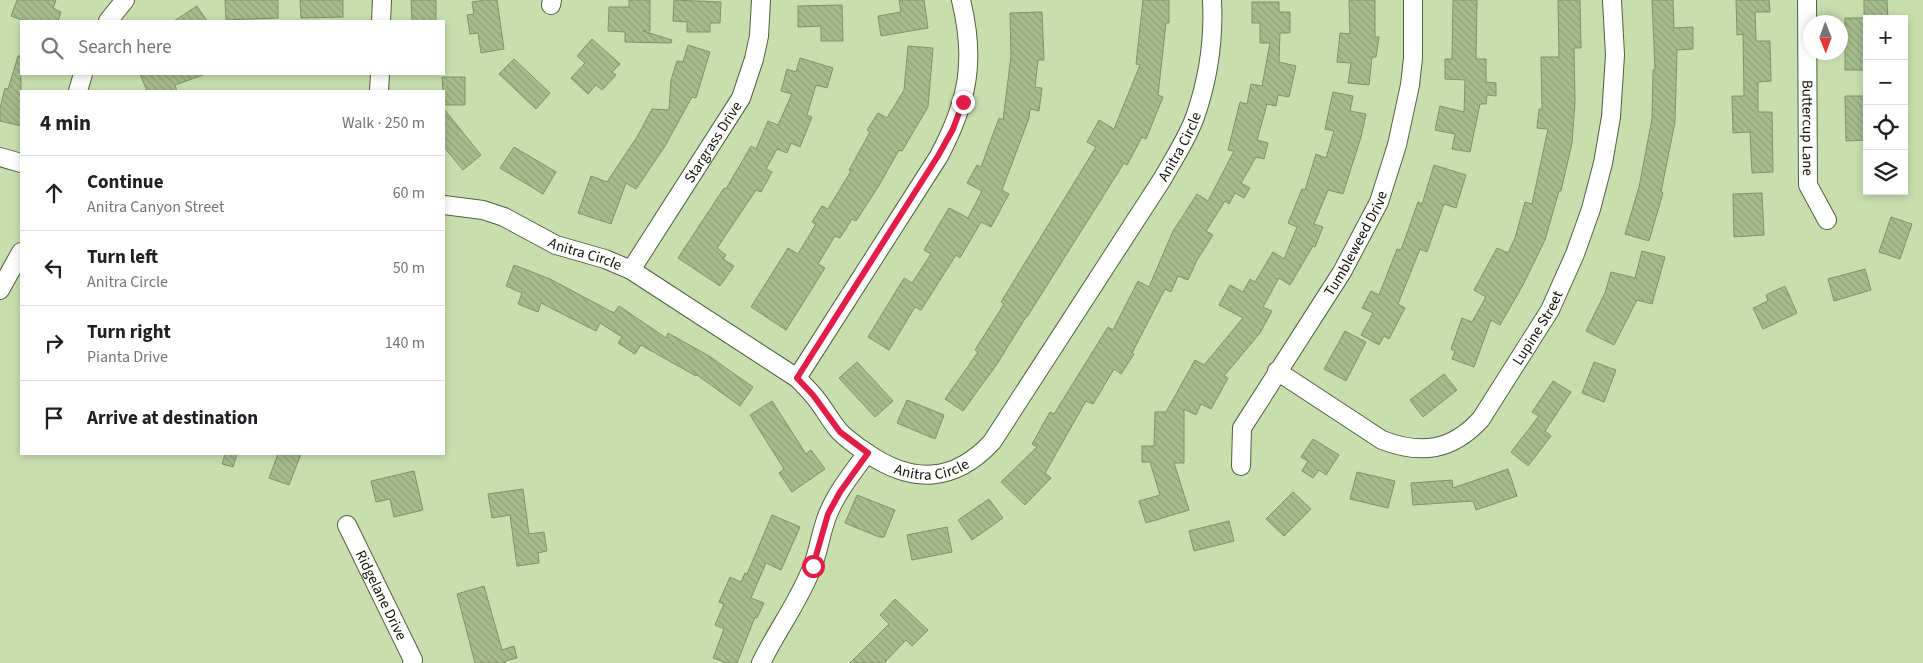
<!DOCTYPE html>
<meta charset="utf-8">
<style>
body{margin:0;font-family:"Source Sans 3",sans-serif;background:#f2f2f2;color:#202124}
.controls{position:absolute;right:15px;top:15px;display:grid;overflow:hidden;border-radius:0px;box-shadow:0 2px 8px #0003}
.controls button{width:45px;height:45px;display:grid;place-items:center;padding:0;border:0;border-bottom:1px solid #e0e0e0;background:#fff;color:#202124;font:25px sans-serif}
.compass{position:absolute;left:1803px;top:15px;width:45px;height:45px;border-radius:50%;background:#fff;box-shadow:0 2px 8px #0003;rotate:179deg}
.stop{position:absolute;width:15px;height:15px;margin:-11px;border:4px solid #e11d48;border-radius:50%;background:#fff}
.stop.end{background:#e11d48;border-color:#fff;box-shadow:0 1px 5px #0008}
.list{margin:0;padding:0;list-style:none}
h2{display:flex;justify-content:space-between;align-items:center;height:65px;margin:0;padding:0 20px;font-size:21px}
h2 small{font-size:16px;font-weight:400;color:#757577}
.list li{display:grid;grid-template-columns:32px 1fr auto;gap:15px;align-items:center;box-sizing:border-box;height:75px;padding:0 20px;border-top:1px solid #e0e0e0}
.list b{display:block;font-size:19px;white-space:nowrap}
.list p{margin:0;font-size:16px;white-space:nowrap;color:#757577}
.list em{font-size:16px;font-style:normal;color:#757577}
.icon{flex:none;width:28px;height:28px;fill:none;stroke:currentColor;stroke-width:2;stroke-linecap:round;stroke-linejoin:round}
.map{position:relative;flex:none;width:1923px;height:663px;overflow:hidden}
.search{position:absolute;background:#fff;box-shadow:0 2px 8px #0003;left:20px;top:20px;width:425px;height:55px;display:flex;align-items:center;gap:12px;box-sizing:border-box;padding:0 18px;border-radius:0px;color:#757577;font-size:19px}
.panel{position:absolute;background:#fff;box-shadow:0 2px 8px #0003;left:20px;top:90px;width:425px;height:365px;border-radius:0px}
.map>svg:first-child{display:block}
</style>
<div class="map">
<svg width="1923" height="663" viewBox="0 0 1923 663">
<defs>
<pattern id="building-back-hatch" width="6" height="6" patternUnits="userSpaceOnUse" patternTransform="scale(1.25)"><rect width="6" height="6" fill="#a7bc8e"/><path d="M-1 5l2 2M0 0l6 6M5-1l2 2" fill="none" stroke="#8fa179"/></pattern>
</defs>
<rect width="100%" height="100%" fill="#c8deaf"/>
<path fill="url(#building-back-hatch)" stroke="#7f9367" d="M17 0H56L53 8 61 12 58 21H24L11 16Z
M225 0H278V18L226 20Z
M300 0H343V17L301 18Z
M411 0H436V21H412Z
M485 0H497L504 49 481 53 478 33 470 34 467 15 474 14 472 2Z
M629 0H650V31H643L672 40 671 43 625 42V32L608 31 609 7H629Z
M674 0 721 2 720 23H710V32H687V22L673 21Z
M899 0H924L928 28 881 36 878 16 901 12Z
M1143 0H1169V23H1166L1158 95 1163 97 1146 139 1142 137 1127 165 1124 163 1027 317H1026L997 364 963 411 945 399 978 352 975 350 1004 304 1001 302 1096 147 1087 142 1099 120 1114 129 1140 65 1136 64Z
M1349 0H1375V37H1379L1376 57H1372L1369 85 1348 83 1351 63 1337 62 1340 33 1350 34Z
M1453 0H1477L1476 59H1486V82L1496 83V96L1487 95 1486 104H1480L1470 152 1452 149 1455 134 1435 130 1440 106 1464 112 1465 80 1445 79V59H1452Z
M1558 0H1580L1581 48H1574L1575 102 1572 143 1561 191H1559L1545 240 1523 285 1500 325 1491 320 1474 367 1452 359 1455 351 1451 349 1462 318 1472 322 1486 297 1474 290 1497 248 1508 253 1515 238 1525 202 1532 204 1548 129 1537 128 1539 109H1542L1541 57H1559Z
M1652 0H1673L1674 28 1693 27V49L1677 50 1675 122 1661 192 1663 193 1649 241 1625 234 1639 187 1652 119 1653 70H1655Z
M1736 0H1769L1770 12H1755L1756 41H1770L1771 81 1758 82V112H1772L1773 172 1752 173 1750 132 1733 133 1732 96H1744L1743 34 1737 35Z
M1864 0H1887L1888 19H1867V70H1845V18H1864Z
M1252 2H1279V12H1290V33H1280L1279 62 1296 66 1289 97 1278 95 1276 106 1267 104 1257 140 1268 143 1264 159 1256 157 1241 183 1250 188 1244 198 1235 193 1229 204 1225 201 1206 231 1213 235 1197 260 1188 280 1178 276 1171 292 1165 289 1132 353 1134 354 1121 374 1114 369 1093 404 1086 401 1045 473 1051 478 1025 505 1001 482 1037 447 1032 444 1050 412 1054 414 1108 327 1113 330 1138 281 1149 287 1173 231 1197 194 1208 201 1234 151 1228 150 1240 102 1247 104 1251 84 1262 86 1270 43H1260V23H1252Z
M842 5 843 41H821V26L798 27V6Z
M197 6 207 21H174Z
M1042 12 1044 60H1038L1035 87 1042 88 1039 111 1030 109 1029 118 1002 190 1009 194 991 227 981 222 960 258 956 255 921 310 915 307 889 350 868 337 904 278 912 283 931 254 924 250 949 208 968 218 982 191 967 183 977 165 981 167 999 118 1003 120 1011 56 1010 13Z
M592 39 620 64 612 72 616 75 602 90 596 85 588 94 571 78 585 63 577 56Z
M688 45 710 52 696 98 692 97 665 146 636 189 626 183 611 224 578 213 591 176 607 182 637 137 652 109 669 110 671 80 677 61 683 62Z
M908 46 933 48 928 107 902 151 899 150 878 187 856 221 852 219 840 238 835 236 818 264 825 268 786 330 751 307 788 248 798 254 816 224 812 222 822 206 828 209 851 171 849 170 870 132 867 130 878 113 887 118 904 90Z
M18 56H21V126L0 121V108L5 88 8 89Z
M800 58 833 68 827 88 816 85 807 115 812 117 800 147 791 143 787 153 777 149 766 169 772 172 761 192 756 190 717 248 726 255 723 259 734 266 720 286 678 258 724 188 726 189 751 146 756 149 768 121 778 125 792 94 781 91 787 69 796 72Z
M514 59 550 93 536 109 499 74Z
M140 74H203V75L175 85 177 91H147Z
M442 77H465V105H444Z
M1333 92 1353 96 1350 111 1366 114 1361 137 1343 194 1328 190 1314 224 1323 227 1315 247 1313 246 1290 285 1279 278 1263 307 1272 311 1260 333 1224 376 1228 378 1211 409 1201 404 1196 415 1184 409V463H1174L1189 510 1146 523 1139 501 1160 495 1150 462H1142V446H1154L1155 412H1166L1195 360 1204 365 1243 318 1219 305 1230 285 1243 292 1250 279 1255 282 1273 252 1284 259 1297 227 1288 223 1302 189 1305 190 1316 154 1326 158 1334 131 1325 129Z
M1845 96H1867V140L1846 141Z
M444 109 481 155 463 170 444 147Z
M514 147 556 172 543 194 500 168Z
M1434 165 1466 175 1456 208 1444 204 1427 252 1420 249 1398 304 1405 308 1389 339 1384 336 1379 345 1361 335 1373 313 1362 308 1371 291 1379 295 1397 249 1401 250 1418 202 1422 204Z
M1762 193 1764 235 1734 237 1733 194Z
M1891 217 1912 224 1900 259 1879 252Z
M1642 251 1665 257 1652 304 1637 300 1614 345 1586 331 1605 293 1611 272 1635 278Z
M514 265 550 279 614 313 619 306 666 338 668 333 709 356 753 387 740 406 697 375 696 376 641 345 635 354 618 343 622 337 600 323 596 331 541 303 538 312 518 304 522 293 506 286Z
M1865 269 1871 290 1834 301 1828 279Z
M1785 286 1797 313 1763 329 1753 308 1768 301 1766 295Z
M1345 331 1366 342 1346 381 1324 369Z
M857 362 893 401 875 417 839 378Z
M1594 362 1616 370 1604 402 1582 393Z
M1444 374 1457 390 1423 417 1410 400Z
M1553 381 1571 392 1545 431 1551 436 1528 466 1511 452 1539 416 1532 412Z
M907 400 944 415 935 439 897 423Z
M772 401 806 454 811 450 825 469 792 492 779 473 784 469 750 415Z
M1313 439 1339 455 1326 475 1319 470 1313 478 1302 471 1308 461 1301 457Z
M225 454H237L233 467 222 464Z
M278 454H301L289 485 269 478Z
M1508 469 1517 496 1476 510 1473 501 1413 505 1411 483 1452 480 1453 488Z
M414 471 423 510 394 517 390 499 376 502 371 481Z
M1357 472 1395 481 1388 508 1350 499Z
M523 489 529 534 544 532 547 551 538 553 539 563 517 566 510 515 492 518 488 494Z
M1293 492 1311 509 1284 536 1266 519Z
M857 495 895 510 884 537H879L845 523Z
M989 499 1003 518 972 540 958 520Z
M772 515 800 527 781 570 766 563 751 598 764 603 757 618 755 617 737 663H727L713 658 724 629 715 625 724 604 719 602 730 577 741 582 745 573 747 574Z
M1229 521 1234 541 1194 551 1189 531Z
M947 527 952 552 912 560 907 535Z
M484 586 502 650 514 646 517 658 505 661 506 663H475L457 594Z
M895 599 928 630 912 646 906 640 884 663H850L889 624 880 615Z"/>
<g fill="none" stroke-linecap="round" stroke-linejoin="round">
<g stroke="#506239" stroke-width="20">
<g id="minor">
<path id="s1" d="M1807 0 1808 185 1827 220"/>
<path d="M551 5 552 0"/>
<path d="M108 21 125 0"/>
<path d="M381 21 382 0"/>
<path d="M78 91 83 74"/>
<path d="M379 91 380 74"/>
<path d="M0 157 21 163"/>
<path id="s2" d="M444 205 483 210 504 217 556 245 605 259 631 270 797 378C803 384 808 389 813 395 823 406 830 421 840 432 848 440 858 447 867 453 912 484 954 483 992 442L1163 178C1174 158 1187 139 1195 117 1208 80 1214 39 1212 0"/>
<path id="s3" d="M631 270 741 98 754 59 759 36 761 0"/>
<path d="M0 290 21 252"/>
<path id="s4" d="M1277 371 1382 440C1421 455 1452 451 1481 419L1550 310 1575 254 1591 209 1603 163 1611 117 1615 55 1612 0"/>
<path d="M797 378 939 156C968 101 976 61 961 0"/>
<path id="s5" d="M1241 466 1242 428 1342 272 1379 202 1397 145 1410 85 1413 58V0"/>
<path id="s6" d="M347 525 413 660 412 663"/>
<path d="M761 663C777 630 800 600 813 565 819 549 821 531 828 514 837 492 853 472 867 453"/>
</g>
</g>
<use href="#minor" stroke="#fff" stroke-width="18"/>
</g>
<g fill="none" stroke-linecap="round" stroke-linejoin="round">
<path stroke="#e11d48" stroke-width="6" d="M813 566 828 514 840 492 868 453 840 432 813 395 797 378 938 156 953 129 963 102"/>
</g>
<g text-anchor="middle" dominant-baseline="central" stroke-width="4" stroke-linejoin="round" paint-order="stroke">
<g font-size="15" fill="#0e1505" stroke="#effbe3">
<text stroke="none"><textPath href="#s1" startOffset="128">Buttercup Lane</textPath></text>
<text stroke="none"><textPath href="#s3" startOffset="152">Stargrass Drive</textPath></text>
<text stroke="none"><textPath href="#s2" startOffset="991">Anitra Circle</textPath></text>
<text stroke="none"><textPath href="#s5" startOffset="255">Tumbleweed Drive</textPath></text>
<text stroke="none"><textPath href="#s2" startOffset="151">Anitra Circle</textPath></text>
<text stroke="none"><textPath href="#s4" startOffset="342">Lupine Street</textPath></text>
<text stroke="none"><textPath href="#s2" startOffset="571">Anitra Circle</textPath></text>
<text stroke="none"><textPath href="#s6" startOffset="78">Ridgelane Drive</textPath></text>
</g>
</g>
</svg>
<div class="controls">
<button>+</button>
<button>−</button>
<button><svg class="icon" aria-label="locate" viewBox="0 0 24 24"><circle cx="12" cy="12" r="6"/><path d="M12 2v4M12 18v4M2 12h4M18 12h4"/></svg></button>
<button><svg class="icon" aria-label="layers" viewBox="0 0 24 24"><path d="M12 4l9 5-9 5-9-5zM3 14l9 5 9-5"/></svg></button>
</div>
<svg class="compass" viewBox="-18 -18 36 36"><path d="M0-13l5 13h-10z" fill="#e53935"/><path d="M0 13l5-13h-10z" fill="#757577"/></svg>
<div class="stop" style="left:813px;top:566px"></div>
<div class="stop end" style="left:963px;top:102px"></div>
<div class="search"><svg class="icon" aria-label="search" viewBox="0 0 24 24"><circle cx="10" cy="10" r="6"/><path d="M15 15l6 6"/></svg>Search here</div>
<section class="panel">
<h2>4 min<small>Walk · 250 m</small></h2>
<ul class="list">
<li><svg class="icon" aria-label="ahead" viewBox="0 0 24 24"><path d="M12 20V5M6 11l6-6 6 6"/></svg><div><b>Continue</b><p>Anitra Canyon Street</p></div><em>60 m</em></li>
<li><svg class="icon" aria-label="left" viewBox="0 0 24 24"><path d="M17 20v-9H6M10 6l-5 5 5 5"/></svg><div><b>Turn left</b><p>Anitra Circle</p></div><em>50 m</em></li>
<li><svg class="icon" aria-label="right" viewBox="0 0 24 24"><path d="M7 20v-9h11M14 6l5 5-5 5"/></svg><div><b>Turn right</b><p>Pianta Drive</p></div><em>140 m</em></li>
<li><svg class="icon" aria-label="arrive" viewBox="0 0 24 24"><path d="M6 21V4h12l-3 4 3 4H6"/></svg><div><b>Arrive at destination</b></div></li>
</ul>
</section>
</div>
